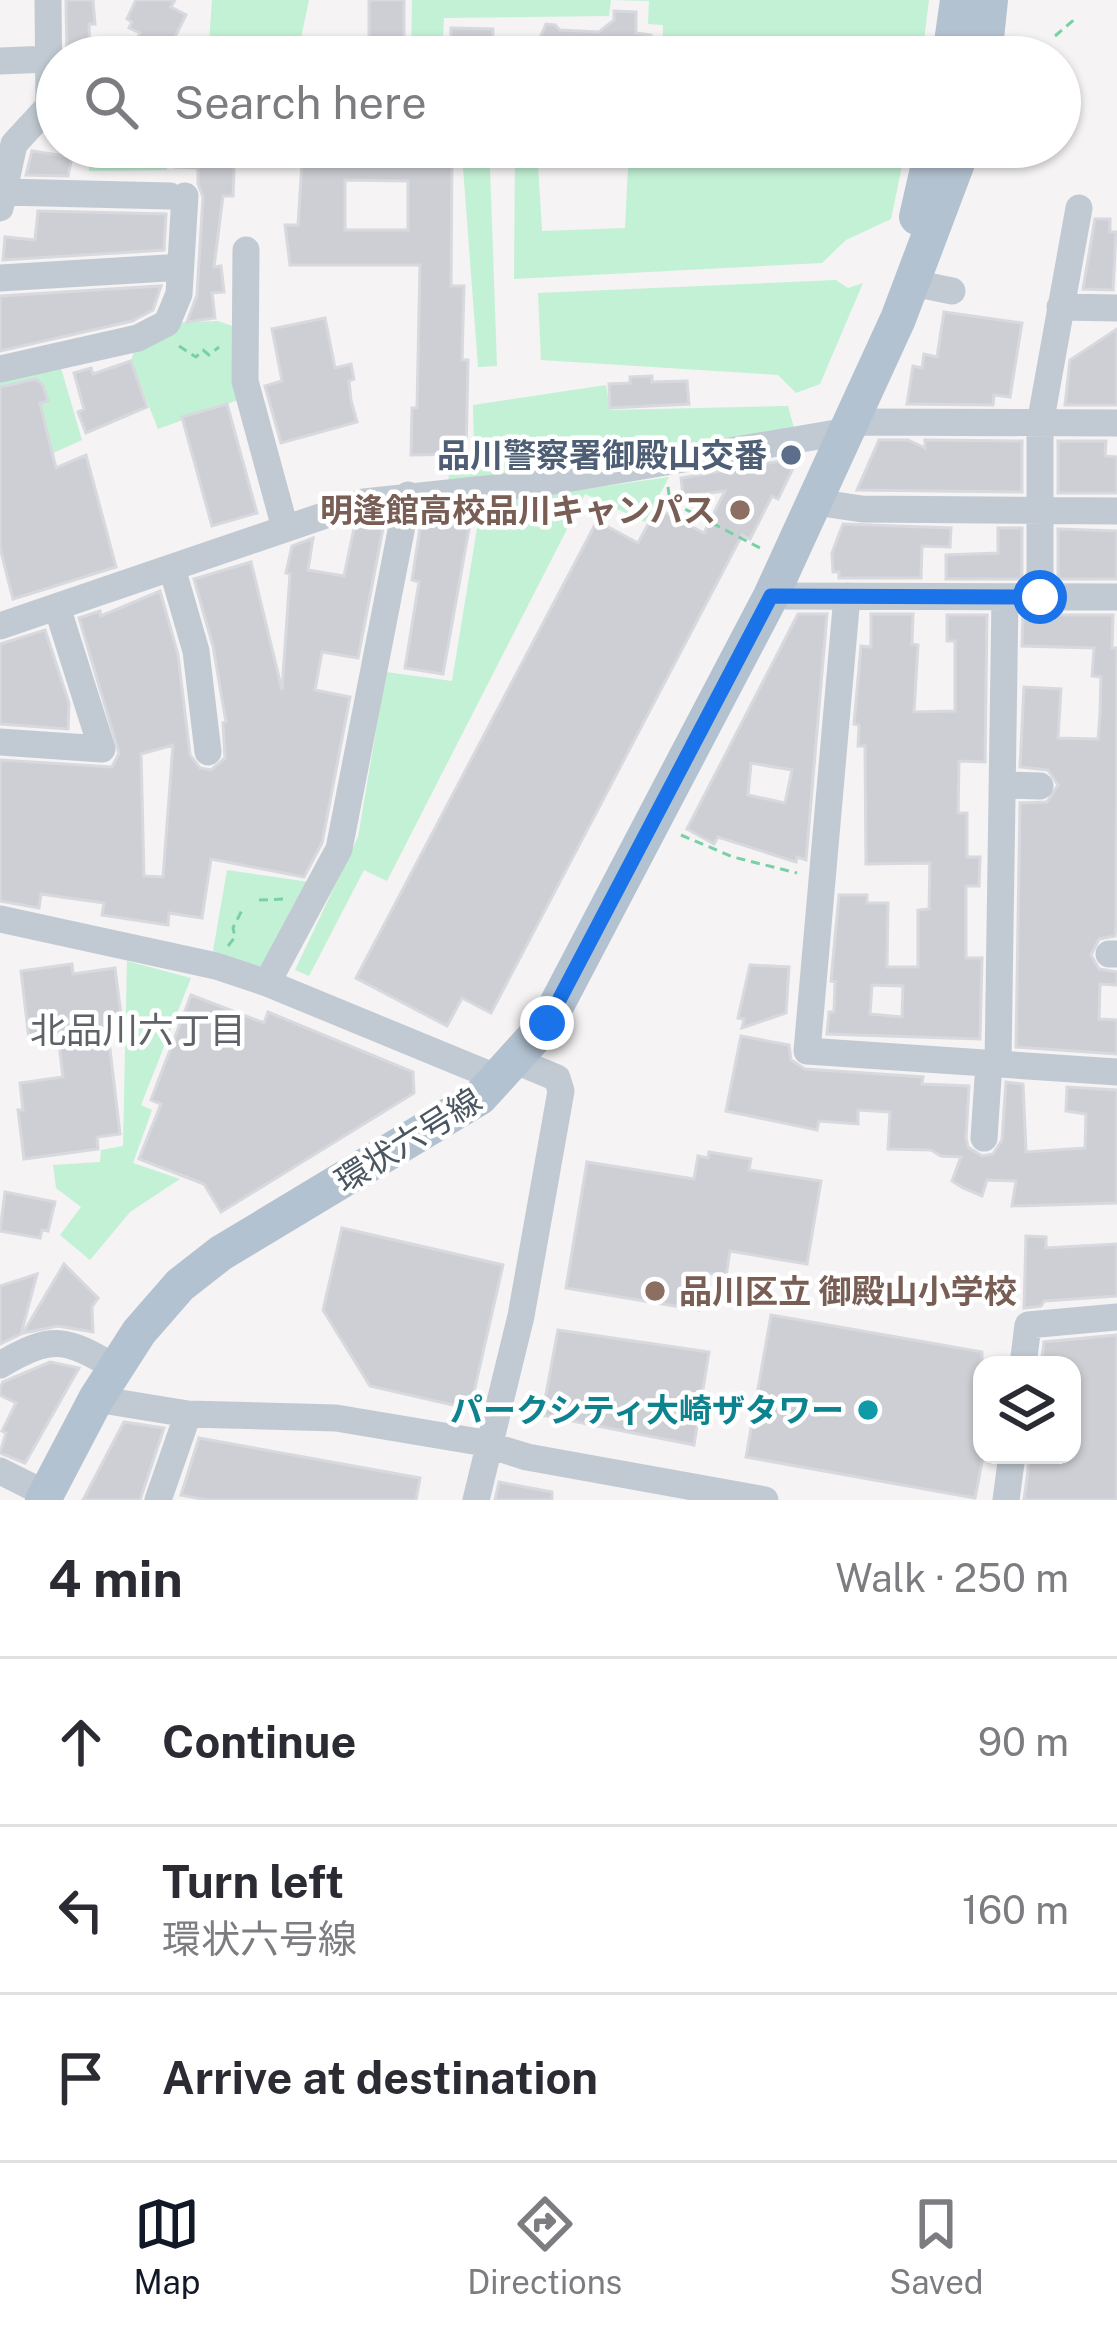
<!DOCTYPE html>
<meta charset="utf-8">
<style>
body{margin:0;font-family:"Public Sans","Noto Sans JP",sans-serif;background:#f2f2f3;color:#2b2b33}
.controls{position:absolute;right:36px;bottom:36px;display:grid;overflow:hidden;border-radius:24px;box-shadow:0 3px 9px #0004}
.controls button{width:108px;height:108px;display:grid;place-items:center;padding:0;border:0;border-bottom:3px solid #e1e1e2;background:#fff;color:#2b2b33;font:60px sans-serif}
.stop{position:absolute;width:36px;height:36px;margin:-27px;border:9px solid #1a73e8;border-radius:50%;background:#fff}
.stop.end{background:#1a73e8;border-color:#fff;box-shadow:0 3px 12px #0008}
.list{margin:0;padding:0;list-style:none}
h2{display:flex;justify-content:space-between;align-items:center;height:156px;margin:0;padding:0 48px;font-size:51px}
h2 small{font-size:39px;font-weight:400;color:#7c7c81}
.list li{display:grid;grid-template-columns:78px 1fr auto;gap:36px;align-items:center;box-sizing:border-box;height:168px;padding:0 48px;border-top:3px solid #e1e1e2}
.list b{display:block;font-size:45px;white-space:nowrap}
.list p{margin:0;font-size:39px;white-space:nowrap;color:#7c7c81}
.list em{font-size:39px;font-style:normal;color:#7c7c81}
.icon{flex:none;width:66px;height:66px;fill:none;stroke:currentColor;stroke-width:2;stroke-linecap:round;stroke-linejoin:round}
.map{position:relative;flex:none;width:1117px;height:1500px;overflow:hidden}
.search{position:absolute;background:#fff;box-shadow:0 3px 9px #0004;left:36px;right:36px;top:36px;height:132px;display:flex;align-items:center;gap:30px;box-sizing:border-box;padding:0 42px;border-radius:66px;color:#7c7c81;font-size:45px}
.sheet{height:660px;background:#fff}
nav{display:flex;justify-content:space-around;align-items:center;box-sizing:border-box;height:168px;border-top:3px solid #e1e1e2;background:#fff;font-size:33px;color:#7c7c81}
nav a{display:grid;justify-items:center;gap:6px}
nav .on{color:#111827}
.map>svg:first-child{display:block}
</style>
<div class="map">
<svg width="1117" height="1500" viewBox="0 0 1117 1500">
<rect width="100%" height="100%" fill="#f5f3f3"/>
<path fill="#c3f1d5" d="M212 0H309L297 57H208Z
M412 0H929L922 57H662L663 25 648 24 649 1 611 0 609 16 444 18 442 57H411Z
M88 147H167V170L89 171Z
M454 147H479L490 167 497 366 478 367 462 154Z
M515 147H537L542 231 625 228 629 147H906L891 219 846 240 822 263 514 279Z
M836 280 848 288 863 283 820 384 796 393 778 375 541 360 538 293Z
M218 321 246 331 249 396 158 429 131 361 138 338 167 323Z
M61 368 82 440 0 477V379Z
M606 385 610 410 788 406 794 428 448 483 450 465 474 455 473 405Z
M669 477 645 522 585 494 387 881 364 870 309 976 295 970 358 837 386 672 452 681 481 504Z
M227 870 309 882 263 968 213 951Z
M127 961 191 978 141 1105 152 1110 133 1163 180 1179 130 1212 90 1260 60 1235 81 1207 56 1188 53 1165 100 1162 101 1150 123 1146Z"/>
<path fill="#cdcfd5" stroke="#d7d9de" stroke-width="3" fill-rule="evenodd" d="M66 0H93L95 24H89L90 57H67Z
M136 0H175L171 7 186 15 165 57H128L140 33 129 28 132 22 127 19Z
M369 0H404V57H369Z
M614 11 636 12V33L651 35V57H534L535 39 539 40 546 24 555 25 560 30 599 32 614 20Z
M451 28 493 29 492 57H450Z
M178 147H233L234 172 233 196H223L214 267 221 266 224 292 212 293 215 318 187 322 197 295 203 197 198 184V168L176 167Z
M303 147H338V151L417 152V147H424L452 150 451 286H464L462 360H468L466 454 411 455 412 408H417L420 265H290L285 225H298ZM345 180 408 181V230H345Z
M32 151 72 157 68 176 26 175Z
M38 211 166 214 164 250 3 260 5 237 35 240Z
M1095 219H1110V232H1116L1113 290 1083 289Z
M161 286 153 310 132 321 0 351V296Z
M944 312 1022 323 1010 397 994 395 993 405 907 404 913 366 922 368 924 354 937 357Z
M325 318 335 368 351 364 354 379 349 381 351 400 357 422 281 443 265 386 282 381 272 329Z
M1117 329V405H1065L1070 360Z
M131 361 147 407 86 433 78 412 84 409 74 373 91 368 93 374Z
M652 376V382L687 381 689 404 610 408 609 384 630 383V377Z
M36 379 43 385 48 401 40 403 56 468 86 455 116 567 13 599 0 548V387Z
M227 404 257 513 212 526 182 417Z
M879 440H908L925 448V440L1022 441V492L857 490Z
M1058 441H1106L1105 456 1117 457V493H1058Z
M798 458 778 499 772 496 750 539 742 535 491 1013 462 998 447 1026 356 978 597 521 638 543 657 508 704 533 725 491 683 496 681 478Z
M458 510 472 512 443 674 405 668 419 582 412 580 422 515Z
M385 518 358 658 322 652 315 690 350 697 322 843 304 877 211 859 202 918 169 913 168 925 102 915 104 903 41 894 39 908 0 901V760L112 767 119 753 79 618 100 611 101 616 160 591 178 655 190 755 200 768 211 770 225 758 223 723 226 722 213 646 194 579 251 562 282 690 290 574 286 573 292 546 313 538 308 570 344 576 355 524ZM173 745 163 877 144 876 141 754Z
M843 524 951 528 950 547 922 546 921 578H839V572H833L832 553Z
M998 528H1022V579H946V555L998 553Z
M1058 529 1117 531V579H1058Z
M798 614H827L806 860 797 857 796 862 718 837 714 844 687 829ZM751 763 792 770 785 803 748 795Z
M871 614H913L912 644 918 645 914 712 955 711V641H947V615H987L985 762 959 761 958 813H967V857H980L979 886H966V958H982L980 1039 827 1034 829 1012H834L835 982 831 981 839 895H867V903H888L887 967H918V910L929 909 930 863 866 864 865 746H858L859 725 854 724 861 646 871 647ZM872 985 903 986 902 1017 870 1014Z
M1023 615H1113L1112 648H1117L1116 924 1115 936 1099 939 1091 955 1099 969 1117 972V985L1100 984 1099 1019 1117 1020V1054L1016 1047 1020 803 1047 802 1058 785 1048 770 1020 767 1024 687 1061 689 1058 738 1098 739 1100 714 1101 677 1092 676 1094 648 1022 646Z
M45 630 69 703 68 729 0 724V644Z
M72 964 73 974 115 968 122 1022 107 1024 120 1134 97 1137 98 1149 24 1159 18 1110H23L20 1083 63 1077 58 1036 29 1039 21 971Z
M750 965 789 967 786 1013 742 1028 744 1019 738 1018Z
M191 995 264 1023 268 1012 413 1072 414 1093 221 1212 204 1184 139 1159 161 1104 151 1100Z
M741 1036 789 1045 791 1060 805 1069 923 1077 922 1084 969 1086 966 1138 968 1147 982 1156 993 1154 1002 1140 1006 1082 1023 1084 1026 1152 1085 1148 1086 1114 1066 1111 1067 1087 1117 1090V1203L1012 1206 1016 1181 987 1180 982 1196 963 1188 952 1181 961 1157 941 1156 931 1150 888 1149 890 1112 858 1110V1124L819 1121 817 1130 726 1111Z
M709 1152 751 1159 749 1170 821 1181 807 1264 730 1251 726 1276 706 1273 699 1310 566 1288 587 1162 694 1179 698 1156 708 1158Z
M5 1192 55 1202 48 1231 42 1230 40 1238 0 1231Z
M342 1228 503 1265 470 1409 370 1386 323 1310Z
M1026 1236 1046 1237V1248L1117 1244V1296L1044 1301 1041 1306 1024 1308Z
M64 1264 98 1298 92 1307 93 1332 58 1326 23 1333Z
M37 1274 21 1334 0 1344V1286Z
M771 1315 982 1352V1462L975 1498 746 1457Z
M558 1330 709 1352 694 1445 542 1415Z
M1117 1335V1500H1024L1030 1455H1072V1365H1041L1044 1342Z
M50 1362 79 1368 25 1463 0 1453 6 1433 2 1431 16 1403 0 1395V1388L3 1382Z
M124 1422 164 1428 140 1500H83Z
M199 1438 420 1478 416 1500H207L181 1495Z
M499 1482 552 1492V1500H495Z"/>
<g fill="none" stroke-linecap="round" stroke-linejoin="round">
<path stroke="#7ad0a6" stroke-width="3" stroke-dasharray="9 6" stroke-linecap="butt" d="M1055 36 1076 18
M179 346 196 357 203 350 209 355 219 347
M668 487 669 495 679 506 762 549
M681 835 733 857 797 873
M259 900 286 899
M228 946 235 937 233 928 242 910"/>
<path stroke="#c1cad2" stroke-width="27" d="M0 61 49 59
M4 192 170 196
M0 208 14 144 49 106 48 0
M246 250 245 381 285 528
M0 278 167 268
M913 283 952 291
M1060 307 1117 308
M0 369 138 338 167 323 179 294 185 196
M853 422 1117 423
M815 502 862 509 1117 511
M172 568 196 651 208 752
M771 596 1117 597
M847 596 807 1051 1117 1072
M1040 597V424L1079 208
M0 626 364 502 542 483 848 431
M0 742 102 749 57 607
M1002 785 1040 786
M0 919 216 966 267 983 500 1079
M1109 954H1117
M267 983 339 849 408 495
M998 1064 1005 597
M984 1138 989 1063
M0 1365C53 1334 65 1338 116 1368
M1023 1365 1028 1325 1117 1317
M96 1399 188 1414 336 1418 479 1442 527 1457 765 1500
M0 1471 46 1494
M158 1500 188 1414
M476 1500 521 1316 561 1091 557 1078 516 1061
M1006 1500 1012 1455"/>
<path stroke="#b3c2d1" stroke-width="36" d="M950 57 958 0
M984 57 990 0
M917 217 933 147
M43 1500 96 1399 139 1332 180 1285 221 1253 480 1097 547 1023 771 596 898 319 963 147"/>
</g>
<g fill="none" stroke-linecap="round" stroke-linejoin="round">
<path stroke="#1a73e8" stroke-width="15" d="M547 1023 771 596 1040 597"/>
</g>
<circle fill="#5c6f8a" stroke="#fff" stroke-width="4.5" cx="791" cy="455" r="12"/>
<g fill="#8d6e63" stroke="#fff" stroke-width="4.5">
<circle cx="740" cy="510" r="12"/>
<circle cx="655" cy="1291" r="12"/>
</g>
<circle fill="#0f9aa8" stroke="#fff" stroke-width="4.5" cx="868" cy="1410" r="12"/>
<g text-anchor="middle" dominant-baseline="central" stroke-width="9" stroke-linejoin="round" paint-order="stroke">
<g font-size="33" font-weight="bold" fill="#4e5e75" stroke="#fff" text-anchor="end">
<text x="767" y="455">品川警察署御殿山交番</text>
</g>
<g font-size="33" font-weight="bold" fill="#785e54" stroke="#fff" text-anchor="end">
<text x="716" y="510">明逢館高校品川キャンパス</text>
<text x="679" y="1291" text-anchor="start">品川区立 御殿山小学校</text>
</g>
<g font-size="33" fill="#4a5661" stroke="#fff">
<text transform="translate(408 1140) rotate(-32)">環状六号線</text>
</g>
<g font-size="33" font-weight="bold" fill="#0d838f" stroke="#fff" text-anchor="end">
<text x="844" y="1410">パークシティ大崎ザタワー</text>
</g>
<g font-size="36" fill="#5f6368" stroke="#fff">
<text x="138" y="1030">北品川六丁目</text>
</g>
</g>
</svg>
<div class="controls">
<button><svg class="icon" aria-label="layers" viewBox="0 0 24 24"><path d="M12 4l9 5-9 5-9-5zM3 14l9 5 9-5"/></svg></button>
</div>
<div class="stop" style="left:1040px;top:597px"></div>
<div class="stop end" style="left:547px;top:1023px"></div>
<div class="search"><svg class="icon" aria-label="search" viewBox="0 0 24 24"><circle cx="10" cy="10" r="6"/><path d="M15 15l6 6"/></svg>Search here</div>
</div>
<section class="sheet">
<h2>4 min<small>Walk · 250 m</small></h2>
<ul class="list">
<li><svg class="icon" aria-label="ahead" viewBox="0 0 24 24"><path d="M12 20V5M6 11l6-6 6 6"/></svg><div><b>Continue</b></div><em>90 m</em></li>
<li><svg class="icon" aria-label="left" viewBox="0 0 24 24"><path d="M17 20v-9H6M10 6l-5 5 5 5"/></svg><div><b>Turn left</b><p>環状六号線</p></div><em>160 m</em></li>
<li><svg class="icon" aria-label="arrive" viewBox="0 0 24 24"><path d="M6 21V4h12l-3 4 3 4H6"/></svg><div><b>Arrive at destination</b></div></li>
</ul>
</section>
<nav>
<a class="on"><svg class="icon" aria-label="map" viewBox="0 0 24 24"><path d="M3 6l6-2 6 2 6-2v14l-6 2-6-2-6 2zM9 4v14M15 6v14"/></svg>Map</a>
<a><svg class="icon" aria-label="directions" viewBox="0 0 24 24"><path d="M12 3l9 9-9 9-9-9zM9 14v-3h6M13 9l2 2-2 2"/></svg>Directions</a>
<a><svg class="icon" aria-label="saved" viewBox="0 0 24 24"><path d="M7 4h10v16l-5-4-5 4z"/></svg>Saved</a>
</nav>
